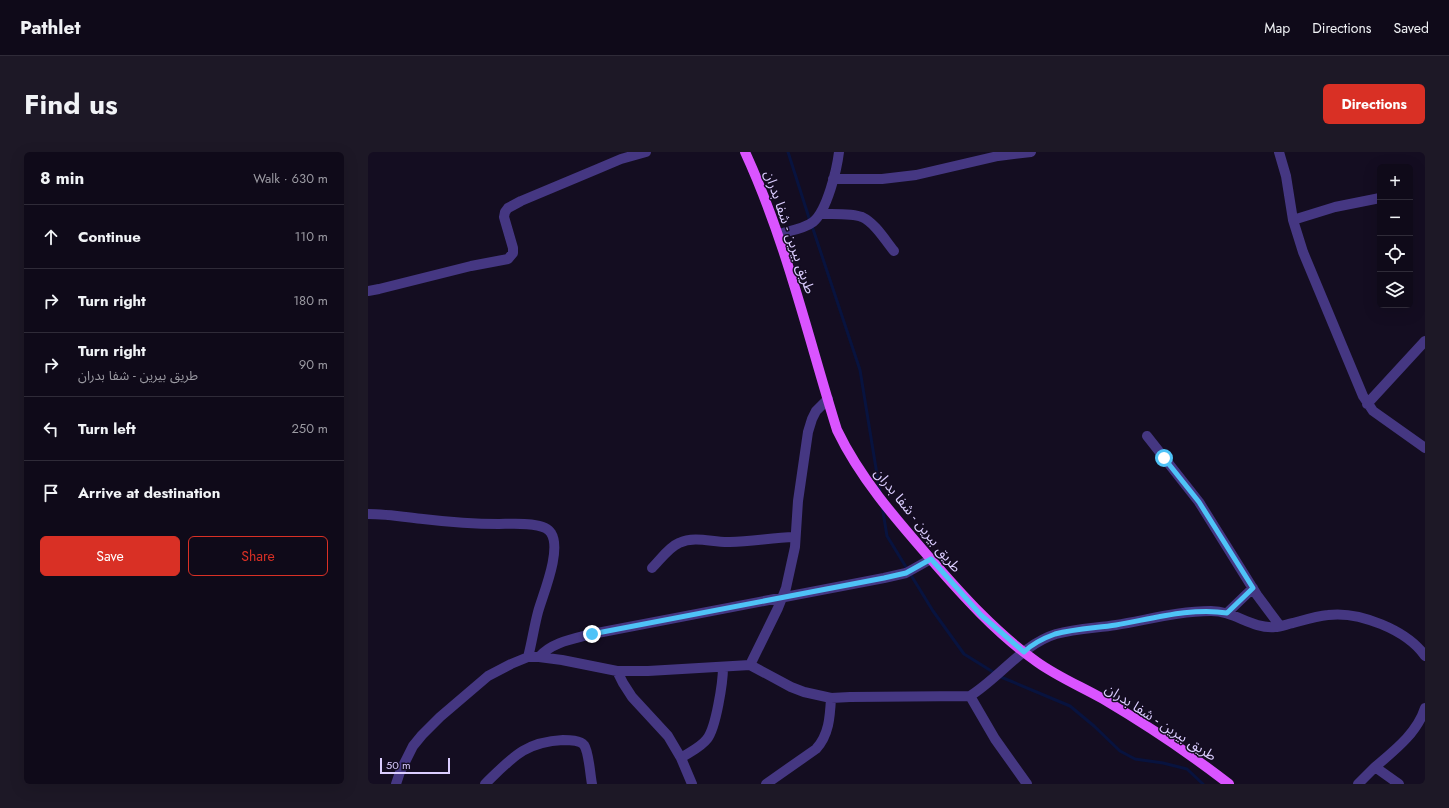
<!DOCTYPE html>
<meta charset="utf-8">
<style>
body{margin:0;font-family:Jost,"Noto Sans Arabic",sans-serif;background:#1d1826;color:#f1f3f6}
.controls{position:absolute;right:12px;top:12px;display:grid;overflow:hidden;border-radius:6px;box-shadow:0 4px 16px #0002}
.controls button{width:36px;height:36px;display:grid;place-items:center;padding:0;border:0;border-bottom:1px solid #2f2b38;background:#0f0a19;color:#f1f3f6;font:20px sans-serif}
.scale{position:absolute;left:12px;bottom:10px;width:70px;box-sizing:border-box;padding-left:4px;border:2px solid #dbcdff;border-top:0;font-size:11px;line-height:14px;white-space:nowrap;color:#dbcdff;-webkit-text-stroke:3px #140d21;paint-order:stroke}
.stop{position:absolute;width:12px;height:12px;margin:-9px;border:3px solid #4fc3f7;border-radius:50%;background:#fff}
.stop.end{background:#4fc3f7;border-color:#fff;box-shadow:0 1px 4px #0008}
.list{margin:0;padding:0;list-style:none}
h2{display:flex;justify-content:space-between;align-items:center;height:52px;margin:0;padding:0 16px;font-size:17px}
h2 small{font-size:13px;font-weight:400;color:#9b9aa2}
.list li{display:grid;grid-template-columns:26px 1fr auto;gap:12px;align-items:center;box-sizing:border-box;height:64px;padding:0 16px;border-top:1px solid #2f2b38}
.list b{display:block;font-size:15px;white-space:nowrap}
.list p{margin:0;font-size:13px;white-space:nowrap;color:#9b9aa2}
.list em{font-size:13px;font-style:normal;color:#9b9aa2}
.actions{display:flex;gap:8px;padding:12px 16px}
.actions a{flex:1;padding:9px 0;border:1px solid #d93025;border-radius:6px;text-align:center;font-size:14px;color:#d93025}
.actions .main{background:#d93025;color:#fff}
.icon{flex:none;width:22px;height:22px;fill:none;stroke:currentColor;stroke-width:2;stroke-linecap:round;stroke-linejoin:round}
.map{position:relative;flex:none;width:1057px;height:632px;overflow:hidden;border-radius:6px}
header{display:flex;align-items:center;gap:24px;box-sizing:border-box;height:56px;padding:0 20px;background:#0f0a19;border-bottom:1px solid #2f2b38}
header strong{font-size:19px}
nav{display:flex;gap:22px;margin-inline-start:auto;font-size:14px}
.intro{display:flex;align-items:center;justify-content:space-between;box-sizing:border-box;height:96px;padding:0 24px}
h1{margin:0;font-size:28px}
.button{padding:10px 18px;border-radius:6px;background:#d93025;color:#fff;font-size:14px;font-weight:700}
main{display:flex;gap:24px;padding:0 24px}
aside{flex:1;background:#0f0a19;border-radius:6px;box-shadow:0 4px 16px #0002}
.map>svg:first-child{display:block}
</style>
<header>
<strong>Pathlet</strong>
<nav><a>Map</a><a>Directions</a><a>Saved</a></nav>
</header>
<div class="intro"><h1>Find us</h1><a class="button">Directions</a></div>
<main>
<aside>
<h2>8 min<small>Walk · 630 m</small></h2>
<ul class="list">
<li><svg class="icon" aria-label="ahead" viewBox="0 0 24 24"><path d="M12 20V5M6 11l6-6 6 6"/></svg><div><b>Continue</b></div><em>110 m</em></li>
<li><svg class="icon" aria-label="right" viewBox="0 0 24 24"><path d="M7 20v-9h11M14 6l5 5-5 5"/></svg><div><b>Turn right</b></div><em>180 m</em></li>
<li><svg class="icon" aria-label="right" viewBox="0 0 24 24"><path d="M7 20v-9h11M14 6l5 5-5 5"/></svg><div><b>Turn right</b><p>طريق بيرين - شفا بدران</p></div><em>90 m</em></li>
<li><svg class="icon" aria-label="left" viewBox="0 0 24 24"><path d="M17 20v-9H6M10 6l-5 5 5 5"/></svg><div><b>Turn left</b></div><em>250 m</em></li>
<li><svg class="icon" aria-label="arrive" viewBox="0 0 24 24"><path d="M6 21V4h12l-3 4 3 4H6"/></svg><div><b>Arrive at destination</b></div></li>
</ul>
<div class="actions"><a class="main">Save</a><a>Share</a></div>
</aside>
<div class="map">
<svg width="1057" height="632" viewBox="0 0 1057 632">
<rect width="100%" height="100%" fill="#140d21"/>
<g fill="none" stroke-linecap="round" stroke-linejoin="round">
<path stroke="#08133f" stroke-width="3" d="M420 0 442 69
M444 74 492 218 512 341
M514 354 519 384 565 459 596 502 633 525 702 554 726 574 752 599 767 607 795 611 819 617 835 632"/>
<path stroke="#453782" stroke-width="10" d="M911 0 918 24 925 68 935 100 995 244 1005 259 1057 296
M465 27H514L548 23 630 4 663 0
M453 62C464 62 484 61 494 65 507 71 517 88 526 99
M925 68 967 55 1012 46
M410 82C421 79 436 77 445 70 459 59 469 17 471 0
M0 139 11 137 103 114 140 107 145 101V96L136 65 137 60 140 56 153 49 227 18 253 7 278 0
M999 252 1057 189
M779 284 831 350 889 443 912 474
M0 362C18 362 37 365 55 367 80 370 105 372 131 372 143 372 176 369 183 381 194 398 175 442 170 460 166 475 164 490 160 505
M284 416C292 408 301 395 311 391 328 383 345 391 362 390 384 389 405 386 426 385
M859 461 885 436
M171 505C184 490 205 487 224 482L516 426 538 421 563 407
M382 513 410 456 418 436 427 395 430 349 440 280 444 267 448 259 460 247
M249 519 255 531 264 545 300 584 313 606 324 632
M602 544 627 587 659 632
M313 606C322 600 333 595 339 587 348 576 355 530 355 515
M28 632 32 620 45 594 54 583 72 565 120 524 143 512 160 505H171L194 508 249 519H280L382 513 423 535 436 540 463 546 482 545 602 544C631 526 655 492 688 482 707 477 728 476 748 473 779 468 811 459 843 459 867 459 883 477 907 475 913 475 919 472 925 471 936 468 948 464 960 463 991 459 1039 478 1057 504
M117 632C144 606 156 590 195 588 201 588 212 588 216 593 221 600 222 622 224 632
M398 632 448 597C461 583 462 565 463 546
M990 632 1007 615
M1031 632 1007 615C1027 598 1049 581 1057 556"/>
<path stroke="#da54ff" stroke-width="10" d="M377 0C418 89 440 185 469 278 492 326 527 366 561 405 594 443 628 481 669 510 690 525 714 535 735 547 779 573 821 601 861 632"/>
</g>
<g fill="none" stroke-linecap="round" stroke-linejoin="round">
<path stroke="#4fc3f7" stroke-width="5" d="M224 482 516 426 538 421 563 407 613 463 656 500C664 492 676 486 687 482 707 477 728 476 748 473 783 467 824 455 859 461L885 436 831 350 796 306"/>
</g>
<g text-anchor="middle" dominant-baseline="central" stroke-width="3" stroke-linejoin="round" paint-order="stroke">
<g font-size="14" fill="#dbcdff" stroke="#140d21">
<text transform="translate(422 80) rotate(71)">طريق بيرين - شفا بدران</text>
<text transform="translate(550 368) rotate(51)">طريق بيرين - شفا بدران</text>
<text transform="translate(793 570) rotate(33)">طريق بيرين - شفا بدران</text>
</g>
</g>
</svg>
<div class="controls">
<button>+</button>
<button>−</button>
<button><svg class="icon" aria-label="locate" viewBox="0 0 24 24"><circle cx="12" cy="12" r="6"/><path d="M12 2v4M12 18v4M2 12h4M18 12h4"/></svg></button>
<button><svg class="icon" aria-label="layers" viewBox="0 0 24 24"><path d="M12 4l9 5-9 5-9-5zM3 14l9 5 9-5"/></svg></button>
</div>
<div class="scale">50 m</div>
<div class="stop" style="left:796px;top:306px"></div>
<div class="stop end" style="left:224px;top:482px"></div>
</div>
</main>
